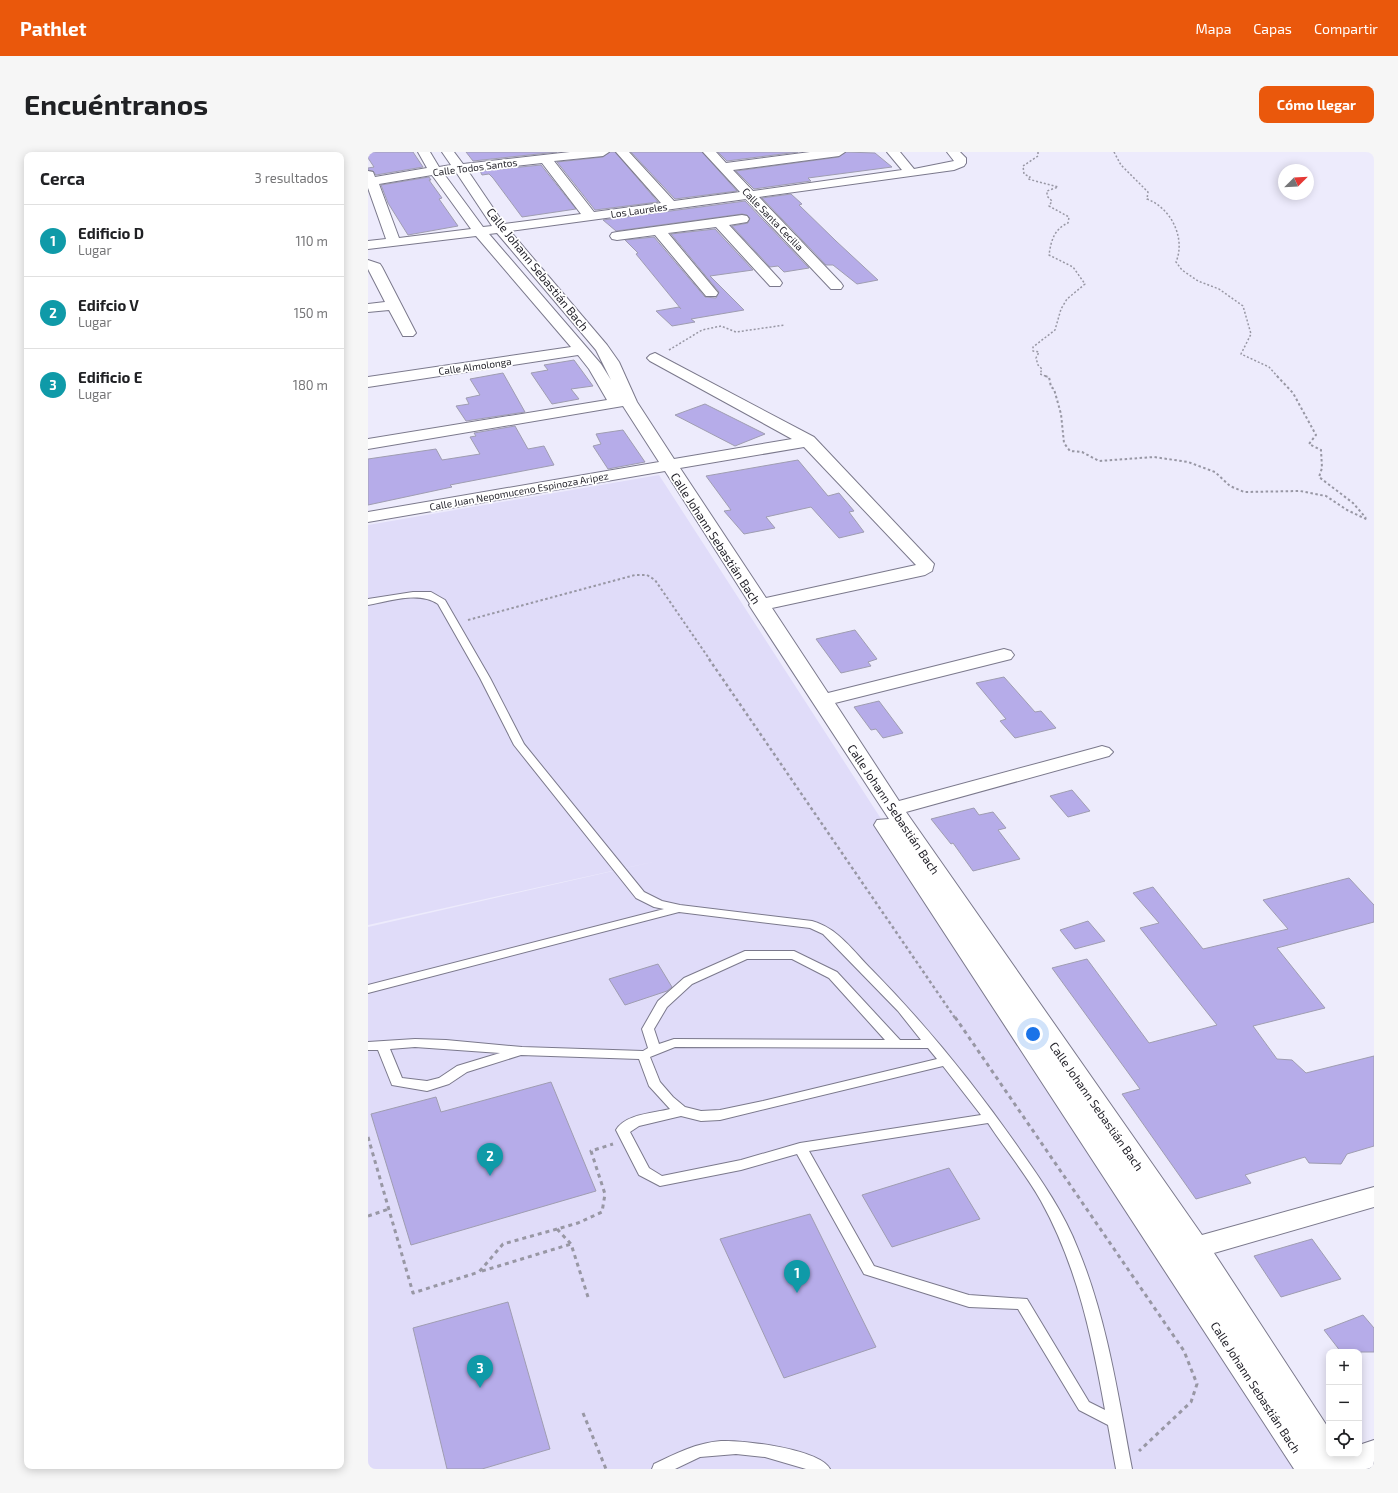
<!DOCTYPE html>
<html lang="es">
<meta charset="utf-8">
<style>
body{margin:0;font-family:"Exo 2",sans-serif;background:#f6f6f6;color:#202124}
.controls{position:absolute;right:12px;bottom:12px;display:grid;overflow:hidden;border-radius:8px;box-shadow:0 2px 10px #0003}
.controls button{width:36px;height:36px;display:grid;place-items:center;padding:0;border:0;border-bottom:1px solid #e0e0e0;background:#fff;color:#202124;font:20px sans-serif}
.compass{position:absolute;left:910px;top:12px;width:36px;height:36px;border-radius:50%;background:#fff;box-shadow:0 2px 10px #0003;rotate:66deg}
.you{position:absolute;left:665px;top:882px;width:14px;height:14px;margin:-10px;border:3px solid #fff;border-radius:50%;background:#1a73e8;box-shadow:0 0 0 6px #1a73e833}
.badge{display:grid;place-items:center;width:26px;height:26px;border-radius:50%;background:#ea580c;color:#fff;font-size:13px;font-weight:700}
.pin{position:absolute;translate:-50% -33px;filter:drop-shadow(0 1px 2px #0008)}
.pin::after{content:'';position:absolute;top:21px;width:14px;height:12px;background:inherit;clip-path:polygon(0 0,100% 0,50% 100%)}
.list{margin:0;padding:0;list-style:none}
h2{display:flex;justify-content:space-between;align-items:center;height:52px;margin:0;padding:0 16px;font-size:17px}
h2 small{font-size:13px;font-weight:400;color:#757577}
.list li{display:grid;grid-template-columns:26px 1fr auto;gap:12px;align-items:center;box-sizing:border-box;height:72px;padding:0 16px;border-top:1px solid #e0e0e0}
.list b{display:block;font-size:15px;white-space:nowrap}
.list p{margin:0;font-size:13px;white-space:nowrap;color:#757577}
.list em{font-size:13px;font-style:normal;color:#757577}
.icon{flex:none;width:22px;height:22px;fill:none;stroke:currentColor;stroke-width:2;stroke-linecap:round;stroke-linejoin:round}
.map{position:relative;flex:none;width:1006px;height:1317px;overflow:hidden;border-radius:8px}
header{display:flex;align-items:center;gap:24px;box-sizing:border-box;height:56px;padding:0 20px;background:#ea580c;color:#fff}
header strong{font-size:19px}
nav{display:flex;gap:22px;margin-inline-start:auto;font-size:14px}
.intro{display:flex;align-items:center;justify-content:space-between;box-sizing:border-box;height:96px;padding:0 24px}
h1{margin:0;font-size:28px}
.button{padding:10px 18px;border-radius:8px;background:#ea580c;color:#fff;font-size:14px;font-weight:700}
main{display:flex;gap:24px;padding:0 24px}
aside{flex:1;background:#fff;border-radius:8px;box-shadow:0 2px 10px #0003}
.map>svg:first-child{display:block}
</style>
<header>
<strong>Pathlet</strong>
<nav><a>Mapa</a><a>Capas</a><a>Compartir</a></nav>
</header>
<div class="intro"><h1>Encuéntranos</h1><a class="button">Cómo llegar</a></div>
<main>
<aside>
<h2>Cerca<small>3 resultados</small></h2>
<ul class="list">
<li><span class="badge" style="background:#0f9aa8">1</span><div><b>Edificio D</b><p>Lugar</p></div><em>110 m</em></li>
<li><span class="badge" style="background:#0f9aa8">2</span><div><b>Edifcio V</b><p>Lugar</p></div><em>150 m</em></li>
<li><span class="badge" style="background:#0f9aa8">3</span><div><b>Edificio E</b><p>Lugar</p></div><em>180 m</em></li>
</ul>
</aside>
<div class="map">
<svg width="1006" height="1317" viewBox="0 0 1006 1317">
<rect width="100%" height="100%" fill="#edebfc"/>
<path fill="#e0dcf9" d="M291 323 508 659 943 1317H0V775L289 709 0 773V373Z"/>
<path fill="#b6ace9" stroke="#9f9db1" d="M0 0H45L55 15 8 23 5 19 0 18V16L6 15 0 6Z
M98 0H189L105 9Z
M242 0H247L290 50 227 58 189 10 235 5Z
M263 0H334L369 39 307 47Z
M350 0H430L359 9Z
M478 0 507 1 524 15 440 26 443 29 386 37 368 19 471 5Z
M173 13 208 57 154 65 125 26 121 22 114 23 112 19Z
M61 25 63 28H61L74 46 71 47 90 74 40 83 20 51 13 33Z
M423 42 434 52 431 53 468 89 510 128 489 132 465 113H458L394 46Z
M377 49 441 116 416 120 410 114 402 115 364 74 380 71 382 66 379 63 374 62 248 79 235 68Z
M347 77 385 118 342 124 376 158 323 167 327 170 304 174 288 159 311 155 313 157 268 102 270 101 257 88 286 85 337 145 348 146 351 140 303 82Z
M206 208 225 234 203 237 211 247 184 252 163 221 180 218 176 213Z
M135 221 157 260 98 269 88 254 101 252 98 246 112 243 102 227Z
M337 252 397 282 367 294 307 263Z
M147 274 160 297 176 294 186 313 82 333 84 335 0 353V307L68 297 74 308 112 302 102 285 108 284 106 281Z
M255 278 277 310 240 317 225 294 233 292 228 282Z
M430 308 460 344 471 341 486 359 481 360 496 380 471 386 443 355 398 365 407 376 376 382 356 359 363 358 338 324Z
M487 478 509 507 500 510 503 514 473 521 448 487Z
M636 525 667 560 673 559 688 576 647 586 632 569 638 567 608 531Z
M511 549 535 581 515 586 508 577 503 578 486 555Z
M704 638 722 659 700 665 682 644Z
M606 656 611 663 625 660 638 676 630 678 652 707 605 719 585 691 583 692 563 667Z
M981 726 1006 753V770L909 796 957 856 885 874 909 907 924 908 938 921 1006 904V994L979 1002 973 1012 941 1011 937 1005 877 1023 883 1031 828 1047 754 942 772 937 684 816 719 807 781 891 849 873 772 776 791 771 765 741 785 735 835 797 920 777 895 748Z
M720 769 737 789 707 797 692 778Z
M290 812 304 835 299 839 257 853 241 827Z
M183 930 228 1039 43 1093 3 962 68 945 73 960Z
M581 1016 612 1067 524 1095 494 1043Z
M442 1062 508 1195 416 1226 352 1087Z
M944 1087 973 1127 913 1145 886 1104Z
M140 1150 182 1297 114 1317H79L45 1176Z
M995 1163 1006 1176V1200H973L956 1178Z"/>
<g fill="none" stroke-linecap="round" stroke-linejoin="round">
<g stroke="#7b798c" stroke-width="2">
<path id="lane" d="M45 440H63L77 448 122 526 156 592 276 740 294 749 312 753 444 769C470 776 486 800 504 818 559 874 607 933 652 998 674 1029 696 1061 710 1097 739 1167 750 1243 764 1317H748L740 1273 711 1258 650 1157 601 1155 496 1122 429 1002 373 1018 292 1034 271 1023 248 978C257 962 286 961 302 957L281 934 271 907 153 903 99 920 81 932 59 939 24 933 10 898H0V890L47 887 78 888 154 895 275 899 280 896 274 877 290 849 316 826 377 799H426L469 820 532 888H553L530 859 455 782 442 776 311 760 0 841V833L296 757 286 755 268 746 146 593 112 526 70 452C51 439 22 449 0 453V447ZM379 807H424L461 826 517 888 306 887 291 892 286 877 299 855 324 832ZM47 895 132 901 89 914 71 926 59 929 34 926 22 897ZM307 895 560 896 569 907 395 949 352 958 333 959 317 955 305 945 292 930 282 905ZM575 914 613 963 432 991 373 1008 294 1024 281 1016 262 980 271 974 313 964 333 969 352 968ZM620 971C637 997 658 1022 673 1049 709 1114 724 1185 737 1258L721 1250 659 1147 601 1143 506 1114 441 999Z
M353 1289C375 1288 452 1297 462 1317H438L397 1305 368 1302 332 1305 307 1317H284L286 1312C309 1301 328 1291 353 1289Z"/>
</g>
<g stroke="#7b798c" stroke-width="2">
<path id="street" d="M50 0H62L71 15 83 13 74 0H86L95 12 202 0H241L235 4 186 9 226 60 293 51 248 0H261L306 49 372 40 335 0H348L358 11 442 0H477L471 4 365 18 385 39 534 18 519 0H532L546 17 586 9 579 0H592L598 6V11L596 14 586 18 391 45 473 131 475 134 473 137H463L378 47 142 79 239 193 251 210 269 250 306 307 424 287 282 209 279 206 282 203 287 201 446 285 566 412 564 419 557 423 404 456 460 541 636 497 643 499 646 503 643 507 467 551 531 649 727 596 734 594 741 596 745 600 741 604 538 660 834 1083 1006 1035V1055L846 1101 961 1277V1302H991V1293L1006 1288V1315L1000 1317H926L506 673 509 668 521 667 381 453 382 452 297 319 0 370V360L291 310 255 254 0 297V287L239 248 221 217 210 203 0 235V225L203 195 108 84 0 97V89L18 87 0 36V19L5 20 7 25 59 16ZM174 11 213 62 136 72 100 19ZM88 20 124 74 115 75 76 22ZM64 23 103 77 31 86 11 32ZM129 81 228 198 243 228 233 212 121 82ZM436 295 548 413 398 446 312 316Z
M374 63 379 64 381 67 379 70 361 73 412 128 414 131 412 134H402L348 75 300 81 350 141 348 144H338L287 83 249 88 244 87 242 84 244 81 249 80Z
M0 108 12 112 14 115 48 181 45 184H35L21 158 0 160V152L17 150 0 117Z"/>
</g>
<path stroke="#9897a4" stroke-width="1.5" stroke-dasharray="2 2" stroke-linecap="butt" d="M670 0V4L655 14 656 22 662 25 660 27 690 35 679 39V44L684 49 681 54 701 65 700 71C686 77 683 89 681 103L705 115 717 132 699 147 693 157 687 178 665 195V199L671 200 668 206 670 213 674 217 672 222 680 225
M746 0 753 13 780 40 779 47C803 56 818 86 808 110L814 118 830 129 851 137 875 154 883 182 873 202 901 215 910 225
M301 198 334 178 353 174 368 180 417 173"/>
<path stroke="#9897a4" stroke-width="2" stroke-dasharray="2.5 2.5" stroke-linecap="butt" d="M677 224 681 225 683 235 686 237 693 262 696 291 702 299 714 300 731 309 786 305 820 310 847 320 862 334 876 340 932 339 958 344 979 358 1000 368
M909 224 925 241 948 283 941 292 953 298 954 316 951 325 985 351 998 366
M100 468 267 423H279L287 428 342 508"/>
<path stroke="#9897a4" stroke-width="2.5" stroke-dasharray="3 3" stroke-linecap="butt" d="M341 507 587 866"/>
<path stroke="#9897a4" stroke-width="3" stroke-dasharray="4 4" stroke-linecap="butt" d="M587 865 816 1199 829 1232 823 1250 771 1299
M0 985 45 1141 111 1120
M0 1064 21 1057
M189 1077 135 1092 111 1120 203 1092
M220 1145 203 1092 189 1077 210 1071 234 1060 237 1042 223 999 245 992
M215 1261 238 1317"/>
<use href="#lane" fill="#fff" fill-rule="evenodd"/>
<use href="#street" fill="#fff" fill-rule="evenodd"/>
</g>
<g text-anchor="middle" dominant-baseline="central" stroke-width="3.5" stroke-linejoin="round" paint-order="stroke">
<g font-size="10" fill="#1f1e26" stroke="#fff">
<text transform="translate(107 15) rotate(-7)">Calle Todos Santos</text>
<text transform="translate(271 58) rotate(-8)">Los Laureles</text>
<text transform="translate(405 67) rotate(46)">Calle Santa Cecilia</text>
<text transform="translate(107 214) rotate(-8)">Calle Almolonga</text>
<text transform="translate(151 339) rotate(-10)">Calle Juan Nepomuceno Espinoza Aripez</text>
</g>
<g font-size="12" fill="#1f1e26" stroke="#fff">
<text transform="translate(170 117) rotate(51)">Calle Johann Sebastián Bach</text>
<text transform="translate(348 386) rotate(57)">Calle Johann Sebastián Bach</text>
<text transform="translate(526 657) rotate(56)">Calle Johann Sebastián Bach</text>
<text transform="translate(729 954) rotate(55)">Calle Johann Sebastián Bach</text>
<text transform="translate(888 1235) rotate(57)">Calle Johann Sebastián Bach</text>
</g>
</g>
</svg>
<div class="controls">
<button>+</button>
<button>−</button>
<button><svg class="icon" aria-label="locate" viewBox="0 0 24 24"><circle cx="12" cy="12" r="6"/><path d="M12 2v4M12 18v4M2 12h4M18 12h4"/></svg></button>
</div>
<svg class="compass" viewBox="-18 -18 36 36"><path d="M0-13l5 13h-10z" fill="#e53935"/><path d="M0 13l5-13h-10z" fill="#757577"/></svg>
<div class="you"></div>
<div class="pin badge" style="left:429px;top:1141px;background:#0f9aa8">1</div>
<div class="pin badge" style="left:122px;top:1024px;background:#0f9aa8">2</div>
<div class="pin badge" style="left:112px;top:1236px;background:#0f9aa8">3</div>
</div>
</main>
